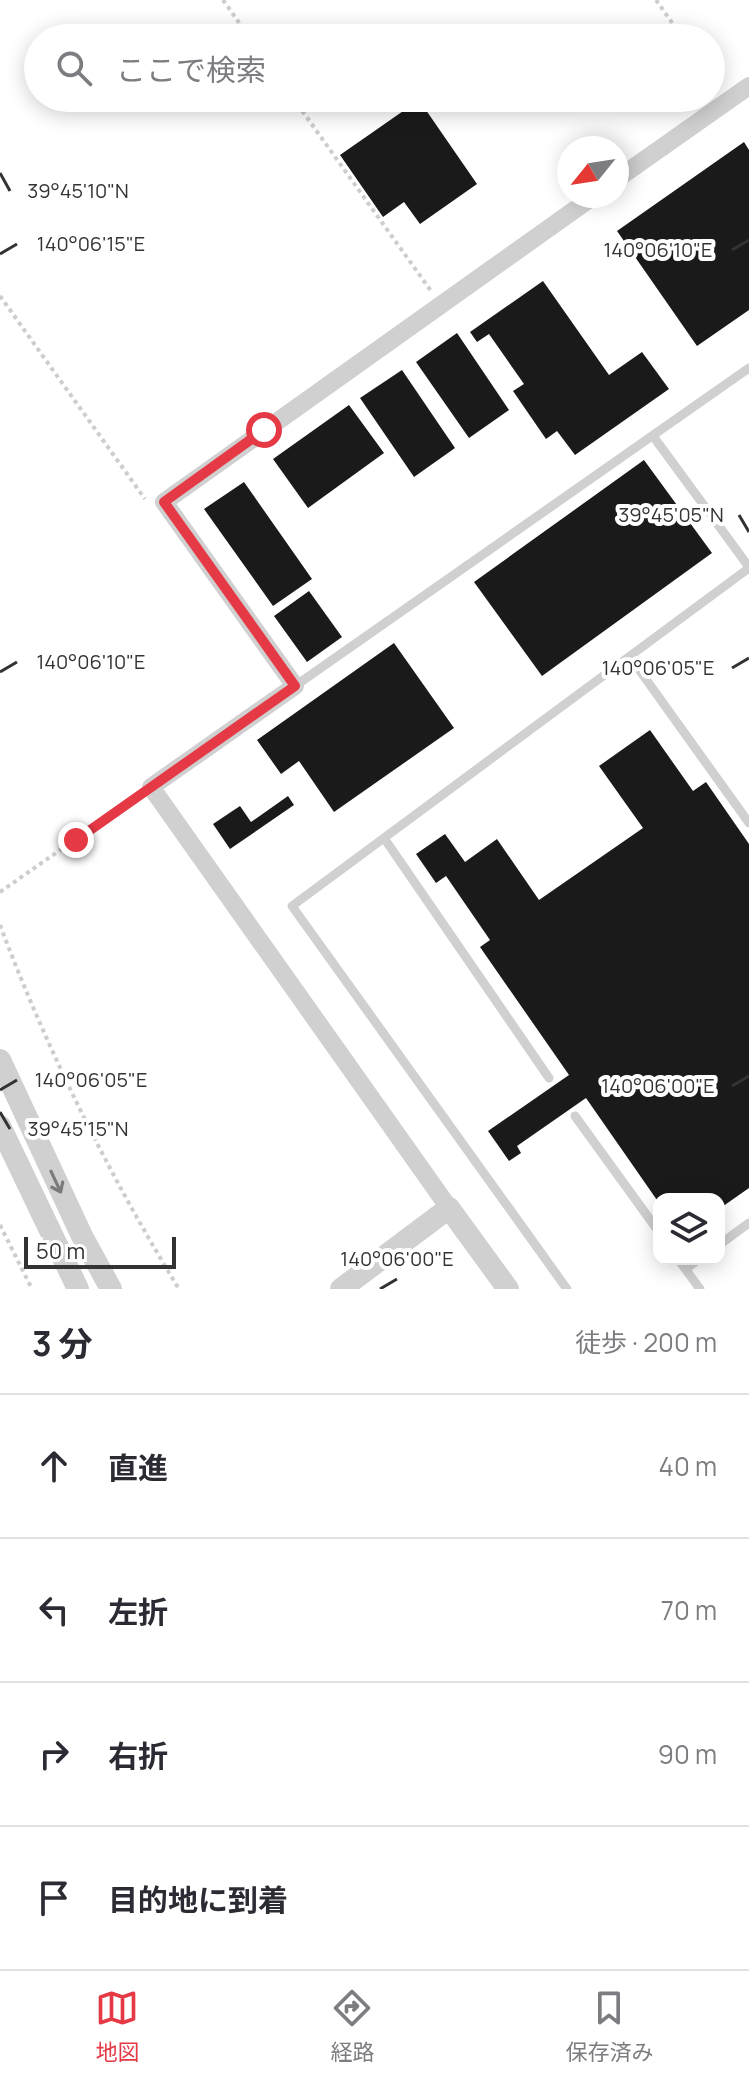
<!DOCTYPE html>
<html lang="ja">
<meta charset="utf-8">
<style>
body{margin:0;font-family:Manrope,"Noto Sans JP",sans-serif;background:#f7f7f7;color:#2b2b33}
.controls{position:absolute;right:24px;bottom:24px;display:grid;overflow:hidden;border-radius:16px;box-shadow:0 4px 20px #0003}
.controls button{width:72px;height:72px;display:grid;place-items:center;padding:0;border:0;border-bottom:2px solid #e1e1e2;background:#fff;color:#2b2b33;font:40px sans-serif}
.compass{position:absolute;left:557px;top:136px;width:72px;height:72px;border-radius:50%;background:#fff;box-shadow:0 4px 20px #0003;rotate:240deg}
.scale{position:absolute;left:24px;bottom:20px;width:152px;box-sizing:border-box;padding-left:8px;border:4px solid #333;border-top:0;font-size:22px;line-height:28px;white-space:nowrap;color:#333;-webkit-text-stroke:6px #fff;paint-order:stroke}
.stop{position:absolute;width:24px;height:24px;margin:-18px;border:6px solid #e63946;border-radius:50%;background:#fff}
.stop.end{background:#e63946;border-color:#fff;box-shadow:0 2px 8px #0008}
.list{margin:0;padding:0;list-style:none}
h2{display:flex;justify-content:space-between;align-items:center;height:104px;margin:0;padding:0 32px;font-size:34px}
h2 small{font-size:26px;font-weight:400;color:#7c7c81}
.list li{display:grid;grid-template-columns:52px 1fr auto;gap:24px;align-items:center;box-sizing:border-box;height:144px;padding:0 32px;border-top:2px solid #e1e1e2}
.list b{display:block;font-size:30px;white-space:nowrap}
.list em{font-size:26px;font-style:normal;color:#7c7c81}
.icon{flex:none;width:44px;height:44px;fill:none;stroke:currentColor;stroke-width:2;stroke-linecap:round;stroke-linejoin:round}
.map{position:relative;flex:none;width:749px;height:1289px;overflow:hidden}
.search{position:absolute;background:#fff;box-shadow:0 4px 20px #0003;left:24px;right:24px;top:24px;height:88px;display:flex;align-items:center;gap:20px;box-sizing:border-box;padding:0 28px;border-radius:44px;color:#7c7c81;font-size:30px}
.sheet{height:680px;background:#fff}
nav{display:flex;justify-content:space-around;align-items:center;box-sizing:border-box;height:112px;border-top:2px solid #e1e1e2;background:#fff;font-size:22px;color:#7c7c81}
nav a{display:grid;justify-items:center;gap:4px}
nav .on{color:#e63946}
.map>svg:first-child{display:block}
</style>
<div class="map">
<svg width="749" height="1289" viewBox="0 0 749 1289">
<rect width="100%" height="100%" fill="#fff"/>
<path fill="#1a1a1a" d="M419 100 477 184 420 224 404 202 383 217 340 155Z
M744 142 749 150V310L697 346 617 231Z
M543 281 609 375 642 352 669 389 575 455 557 431 546 439 513 391 524 384 489 334 477 342 470 332Z
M457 333 509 410 469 438 416 362Z
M402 370 455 448 414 477 360 398Z
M349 405 384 453 308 508 273 459Z
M644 460 712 553 542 676 474 582Z
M244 482 312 579 273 606 204 509Z
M309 591 342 637 307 662 274 616Z
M394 643 454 728 334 812 299 761 281 774 257 740Z
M650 730 693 791 706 782 749 844V1188L719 1209V1199H659V1203L586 1098 517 1146 521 1153 509 1161 488 1131 569 1075 480 947 490 940 446 876 436 883 416 854 445 834 465 862 497 839 539 900 643 828 599 766Z
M288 796 294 805 230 849 213 824 240 806 251 822Z"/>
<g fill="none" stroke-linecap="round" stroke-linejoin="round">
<path stroke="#cdcdcd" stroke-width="4" stroke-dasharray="4 4" stroke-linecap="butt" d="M223 0 250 38
M656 0 683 38
M711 77 719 88
M293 98 431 291
M0 296 145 499
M0 892 136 797
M0 925C47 1050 109 1175 179 1289
M0 1225 32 1289"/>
<path stroke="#d0d0d0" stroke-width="9" d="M653 436 749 567
M630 657 749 823
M295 686 749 368
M384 838 549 1078
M575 1116 659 1232
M719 1245 749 1223
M678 1259 700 1289
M686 1269 699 1259
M567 1289 292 906 749 568"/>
<path stroke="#d0d0d0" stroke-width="18" d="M617 179 749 86
M449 1208 151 787 295 686 164 502 594 196"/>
<path stroke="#d0d0d0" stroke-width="22" d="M0 1060 82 1236 111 1289
M0 1126 78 1289
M341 1289 449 1208 508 1289"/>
</g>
<defs><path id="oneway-shaft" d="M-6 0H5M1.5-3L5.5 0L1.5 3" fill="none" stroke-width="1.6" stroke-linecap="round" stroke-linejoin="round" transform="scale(2)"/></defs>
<use stroke="#7a7a7a" href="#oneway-shaft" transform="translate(56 1182) rotate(65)"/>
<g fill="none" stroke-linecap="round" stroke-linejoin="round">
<path stroke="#e63946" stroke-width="10" d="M76 840 295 686 164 502 264 430"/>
</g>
<path fill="none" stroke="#333" stroke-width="3" d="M0 173 10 191M732 250 749 240M0 254 17 244M739 515 749 532M732 668 749 658M0 672 17 662M732 1086 749 1076M0 1090 17 1080M0 1112 10 1129M380 1289 397 1279"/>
<g font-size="20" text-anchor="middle" fill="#333" stroke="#fff" stroke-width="8" stroke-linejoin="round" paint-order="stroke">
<text x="78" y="198">39°45'10"N</text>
<text x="91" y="251">140°06'15"E</text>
<text x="658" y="257">140°06'10"E</text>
<text x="671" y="522">39°45'05"N</text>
<text x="91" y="669">140°06'10"E</text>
<text x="658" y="675">140°06'05"E</text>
<text x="91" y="1087">140°06'05"E</text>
<text x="658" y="1093">140°06'00"E</text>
<text x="78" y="1136">39°45'15"N</text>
<text x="397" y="1266">140°06'00"E</text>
</g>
</svg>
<div class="controls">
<button><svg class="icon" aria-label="layers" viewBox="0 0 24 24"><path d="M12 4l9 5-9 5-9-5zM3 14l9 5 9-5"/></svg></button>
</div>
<svg class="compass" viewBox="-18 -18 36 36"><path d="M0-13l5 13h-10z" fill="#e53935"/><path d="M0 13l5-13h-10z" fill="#7c7c81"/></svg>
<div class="scale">50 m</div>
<div class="stop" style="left:264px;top:430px"></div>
<div class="stop end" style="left:76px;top:840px"></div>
<div class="search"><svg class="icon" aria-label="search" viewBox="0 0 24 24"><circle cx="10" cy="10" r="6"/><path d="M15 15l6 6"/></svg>ここで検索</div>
</div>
<section class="sheet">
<h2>3 分<small>徒歩 · 200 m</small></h2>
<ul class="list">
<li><svg class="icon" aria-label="ahead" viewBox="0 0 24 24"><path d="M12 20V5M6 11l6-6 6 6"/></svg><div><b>直進</b></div><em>40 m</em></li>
<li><svg class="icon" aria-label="left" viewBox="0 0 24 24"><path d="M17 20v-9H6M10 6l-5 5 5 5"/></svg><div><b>左折</b></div><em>70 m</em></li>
<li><svg class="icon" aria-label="right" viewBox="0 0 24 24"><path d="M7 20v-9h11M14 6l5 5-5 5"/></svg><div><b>右折</b></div><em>90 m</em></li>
<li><svg class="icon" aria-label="arrive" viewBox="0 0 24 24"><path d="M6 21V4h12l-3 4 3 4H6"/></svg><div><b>目的地に到着</b></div></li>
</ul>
</section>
<nav>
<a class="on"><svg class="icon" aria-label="map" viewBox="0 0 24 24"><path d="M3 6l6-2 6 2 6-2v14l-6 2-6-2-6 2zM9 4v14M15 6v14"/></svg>地図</a>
<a><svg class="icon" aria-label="directions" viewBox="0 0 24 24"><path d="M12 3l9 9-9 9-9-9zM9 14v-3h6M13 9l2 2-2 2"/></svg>経路</a>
<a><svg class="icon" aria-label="saved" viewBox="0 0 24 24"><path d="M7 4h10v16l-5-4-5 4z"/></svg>保存済み</a>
</nav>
